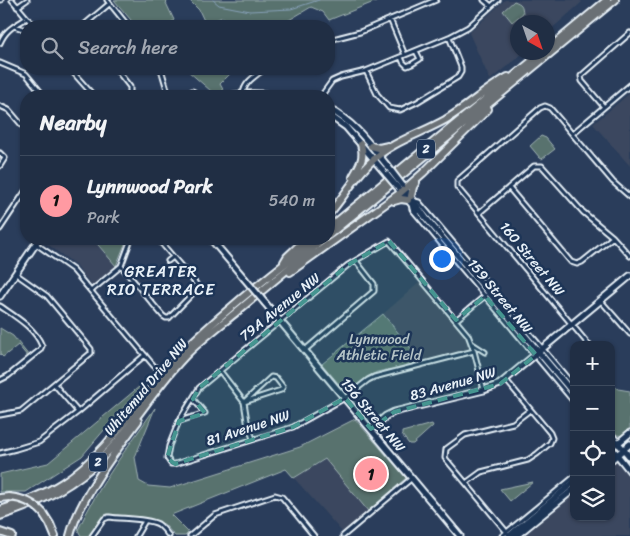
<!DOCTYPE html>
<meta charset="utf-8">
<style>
body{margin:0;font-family:Sriracha,sans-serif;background:#2d3a4f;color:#f1f3f6}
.controls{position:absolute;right:15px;bottom:15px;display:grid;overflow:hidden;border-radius:10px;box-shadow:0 1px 4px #0004}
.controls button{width:45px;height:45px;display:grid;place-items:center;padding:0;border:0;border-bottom:1px solid #3d4a5d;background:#202e44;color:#f1f3f6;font:25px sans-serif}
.compass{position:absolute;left:510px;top:15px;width:45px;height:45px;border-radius:50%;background:#202e44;box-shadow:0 1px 4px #0004;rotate:140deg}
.you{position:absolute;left:441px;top:258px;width:18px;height:18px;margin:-12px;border:4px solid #fff;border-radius:50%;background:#1a73e8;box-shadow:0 0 0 8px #1a73e833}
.badge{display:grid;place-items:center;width:32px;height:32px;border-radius:50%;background:#ff9aa2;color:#111;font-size:16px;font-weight:700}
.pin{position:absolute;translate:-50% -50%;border:2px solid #fff;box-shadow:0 1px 5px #0006}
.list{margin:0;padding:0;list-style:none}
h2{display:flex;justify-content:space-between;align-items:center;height:65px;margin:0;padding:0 20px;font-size:21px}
h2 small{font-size:16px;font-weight:400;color:#a2a8b2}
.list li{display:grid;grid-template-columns:32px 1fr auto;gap:15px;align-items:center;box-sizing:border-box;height:90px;padding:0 20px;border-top:1px solid #3d4a5d}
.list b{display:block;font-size:19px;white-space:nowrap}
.list p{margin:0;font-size:16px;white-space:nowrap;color:#a2a8b2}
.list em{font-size:16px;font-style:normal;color:#a2a8b2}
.icon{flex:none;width:28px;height:28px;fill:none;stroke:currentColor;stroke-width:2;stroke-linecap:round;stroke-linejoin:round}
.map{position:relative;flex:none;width:630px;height:536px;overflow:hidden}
.search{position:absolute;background:#202e44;box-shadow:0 1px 4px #0004;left:20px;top:20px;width:315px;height:55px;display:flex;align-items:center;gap:12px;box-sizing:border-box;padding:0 18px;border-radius:20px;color:#a2a8b2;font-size:19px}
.panel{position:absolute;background:#202e44;box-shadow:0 1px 4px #0004;left:20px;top:90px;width:315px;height:155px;border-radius:20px}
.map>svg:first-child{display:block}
</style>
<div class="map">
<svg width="630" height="536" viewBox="0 0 630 536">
<rect width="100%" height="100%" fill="#2a3d5b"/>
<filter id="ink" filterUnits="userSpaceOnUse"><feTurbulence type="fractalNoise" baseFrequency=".02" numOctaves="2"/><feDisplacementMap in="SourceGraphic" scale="10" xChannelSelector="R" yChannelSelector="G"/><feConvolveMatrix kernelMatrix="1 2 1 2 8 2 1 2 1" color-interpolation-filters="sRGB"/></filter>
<g filter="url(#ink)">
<path fill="#3a475f" d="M505 0H580L582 2 548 32V22H518V52L523 53 490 80 469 33Z
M630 93V166L593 124Z
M46 239H94L93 240 116 266 92 286 76 265 44 242Z
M420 282 465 335 470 350 422 362 383 314Z
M326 459 368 511 343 533 294 478Z
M618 460 630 473V536H523L574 494V517H611V463Z"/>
<path fill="#58726e" stroke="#a0b2b3" d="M114 0H169L166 3 174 20 167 26H136Z
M189 0H379L329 20 323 12 311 7 279 26H224L229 21 222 17 206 25 199 10Z
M514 1C522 4 522 5 523 13L512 22 503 11Z
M189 69H233L232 72 220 84 225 93 214 96 211 91 188 71Z
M541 136 546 138 555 149 542 159 540 158 530 146Z
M89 239H127L116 266 93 239 92 240Z
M383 314 422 362 377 372 367 377 349 392 345 391 322 364Z
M0 328 13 336 29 356 28 357 18 345 3 357 0 354Z
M146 381 82 456 26 492H0V474L48 463Z
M615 387 618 389 630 391V431L625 436 617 435 611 428V390Z
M155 408 135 457 139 481 148 486 170 488 300 447 355 419 406 478 368 511 325 459 294 478 286 469 171 515 189 533 185 536H175L164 524 145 518 107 514 103 516 89 536H81L78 530C98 486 127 448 155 408Z
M432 424 433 426 413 444H409L402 435V432Z
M533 482 510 501 500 489Z"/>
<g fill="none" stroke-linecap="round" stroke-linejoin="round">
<path stroke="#88a2ba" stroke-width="1" d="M213 0 219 5 250 11 291 9 319 0"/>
<g stroke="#e8f1f8" stroke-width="7">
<path id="street" d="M0 0H1
M12 0 34 26
M107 0 128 26
M484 0 491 6
M17 7 27 0
M390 19 405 55
M14 26 26 30
M84 26V25L109 4
M316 26H322
M329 40 360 32 436 0
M0 43C6 29 14 26 27 18
M401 57 403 62 407 66 412 64 420 59 416 51
M0 63 26 74 44 96
M70 69 94 96
M116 69 130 87V93L127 96
M161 69 169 96
M366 71 377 94 389 108 400 110 417 102 458 77 461 72V67L449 37
M243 94C244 82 256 76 264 69
M191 96 190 93 192 91 194 92V96
M322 96 324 92 332 81 341 77 366 71 449 37 468 27 498 0
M0 106 9 110 26 130
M604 107 582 81 581 76 630 33
M572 134 630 85
M0 153 5 158 0 166
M509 188 571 262 577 264 582 262 613 237
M415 201 419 202 574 386
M411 204 412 209 574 402
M479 213 534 166H542L583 212 613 237 630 256
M0 229 26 190
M36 244 73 270 154 366
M168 261 173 257
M121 266 163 316 166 318H169L197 289V285L158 239
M91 291 121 266 131 239
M601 301 630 334
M0 306C16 317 35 328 42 346L40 350 8 376 0 380
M456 320 486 295
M471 343 485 352
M589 345 457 187V181L540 108 545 106 550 108 613 182 630 197
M305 350 374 291V284L356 261
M474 351 374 377 368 380 345 398 293 427 175 464H171L167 458 169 446 179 421 199 388 348 265 389 241 468 335 474 351 484 390
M220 371 244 402 247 421 253 439
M271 377 276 378 283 387 281 390 244 402Z
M54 384 78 412
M0 415 21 411 91 353V349L47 296 16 274
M180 421 205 413 193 399
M0 453 16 449 39 442 78 412 145 355
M466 483 481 472 528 460 537 454 550 443 552 438 550 433 506 380
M92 536 104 519 109 517C123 519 145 518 158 524 162 527 166 532 169 536
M136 536 145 521
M190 536 215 515 275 495 282 497 314 536
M343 536 412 478
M502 536 574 477
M510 536 445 458 446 449 465 435 513 423 530 410"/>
</g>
<g stroke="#e8f1f8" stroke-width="9">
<path id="secondary" d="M228 96C245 93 261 93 278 96
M329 109C356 123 370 145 389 168
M329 115 346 127 387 175
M403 186 426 218 574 394
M399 190 418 211
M211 239 244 278
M0 296 39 239
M265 303 460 536
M371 429 386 416 394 412 484 390 500 384 630 276
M611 435 630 457
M617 444 630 433
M611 447 630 471
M611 460 630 444
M509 536 574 482
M516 536 574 489"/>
</g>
<g stroke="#e8f1f8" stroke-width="10">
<path id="highway" d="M548 49 607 0
M371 146 379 148 388 146
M353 177C360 164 365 159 361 144
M411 196 413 187 416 182
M394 201 401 199 408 200
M329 214C344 197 355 176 372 161 393 141 420 134 445 120 467 107 486 89 508 77
M329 228 543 52
M329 235 615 0
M284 262 287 257 306 239
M290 272 399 194 423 173 488 109
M0 498 9 497
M0 510C22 503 43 495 62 483 113 450 141 394 182 352 223 311 271 275 316 239
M43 513 50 524 55 536
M0 516C44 502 84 480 114 445 140 415 160 381 188 353 202 339 218 327 234 314 264 289 294 264 324 239
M0 532 12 536
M70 536C79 499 115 452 138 421"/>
</g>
<use href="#street" stroke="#1d3557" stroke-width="3"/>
<use href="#secondary" stroke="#1d3557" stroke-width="5"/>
<use href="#highway" stroke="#6b7074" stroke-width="6"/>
<g stroke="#e8f1f8" stroke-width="9" stroke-linecap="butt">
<path id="secondary-bridge" d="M389 168 402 185
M387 175 398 188
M244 278 265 303"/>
</g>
<g stroke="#e8f1f8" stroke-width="10" stroke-linecap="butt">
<path id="highway-bridge" d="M9 497C22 498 34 503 43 513"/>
</g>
<use href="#secondary-bridge" stroke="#1d3557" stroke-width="5"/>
<use href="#highway-bridge" stroke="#6b7074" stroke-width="6"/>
</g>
</g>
<path fill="#459590" fill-opacity="0.2" stroke="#459590" stroke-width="4" stroke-dasharray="10 6" stroke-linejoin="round" d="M389 241 456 320 485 296 536 355 500 384 394 412 371 429 345 398 293 427 175 464 167 458 179 421 205 413 193 399 199 388 348 265Z"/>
<g text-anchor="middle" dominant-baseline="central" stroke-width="5" stroke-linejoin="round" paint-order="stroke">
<g fill="#1d3557" stroke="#abb9c8" stroke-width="1">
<rect x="417" y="139.5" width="18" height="19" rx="4"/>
<rect x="89" y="452.5" width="18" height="19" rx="4"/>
</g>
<g font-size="12" font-weight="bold" fill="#e8f1f8">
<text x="426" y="149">2</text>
<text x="98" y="462">2</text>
</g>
<g font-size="14" fill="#e8f1f8" stroke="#1d3557">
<text transform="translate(532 259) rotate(50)">160 Street NW</text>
<text transform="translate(500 296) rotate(50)">159 Street NW</text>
<text transform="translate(280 307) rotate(-39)">79A Avenue NW</text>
<text transform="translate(453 384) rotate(-16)">83 Avenue NW</text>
<text transform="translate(146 387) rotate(-50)">Whitemud Drive NW</text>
<text transform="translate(373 415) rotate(50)">156 Street NW</text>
<text transform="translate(248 428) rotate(-18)">81 Avenue NW</text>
</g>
<g font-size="14" fill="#b6c5c8" stroke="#1d3557">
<text x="379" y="339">Lynnwood<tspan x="379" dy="16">Athletic Field</tspan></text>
</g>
<g font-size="16" letter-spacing="1" fill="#e8f1f8" stroke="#1d3557">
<text x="161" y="271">GREATER<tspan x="161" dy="18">RIO TERRACE</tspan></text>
</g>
</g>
</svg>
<div class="controls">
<button>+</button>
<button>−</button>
<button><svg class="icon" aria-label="locate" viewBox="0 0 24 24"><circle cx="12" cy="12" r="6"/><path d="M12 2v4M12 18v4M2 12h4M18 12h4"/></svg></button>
<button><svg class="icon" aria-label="layers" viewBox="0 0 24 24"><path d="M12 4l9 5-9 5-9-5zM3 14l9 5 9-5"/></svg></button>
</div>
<svg class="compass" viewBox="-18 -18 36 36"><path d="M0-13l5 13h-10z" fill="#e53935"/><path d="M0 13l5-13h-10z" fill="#a2a8b2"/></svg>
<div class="you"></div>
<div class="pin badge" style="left:371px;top:474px">1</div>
<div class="search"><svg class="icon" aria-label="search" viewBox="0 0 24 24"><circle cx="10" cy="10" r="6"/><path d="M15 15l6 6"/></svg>Search here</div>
<section class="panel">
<h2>Nearby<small></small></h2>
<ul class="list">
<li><span class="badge">1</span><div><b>Lynnwood Park</b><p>Park</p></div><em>540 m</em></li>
</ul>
</section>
</div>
